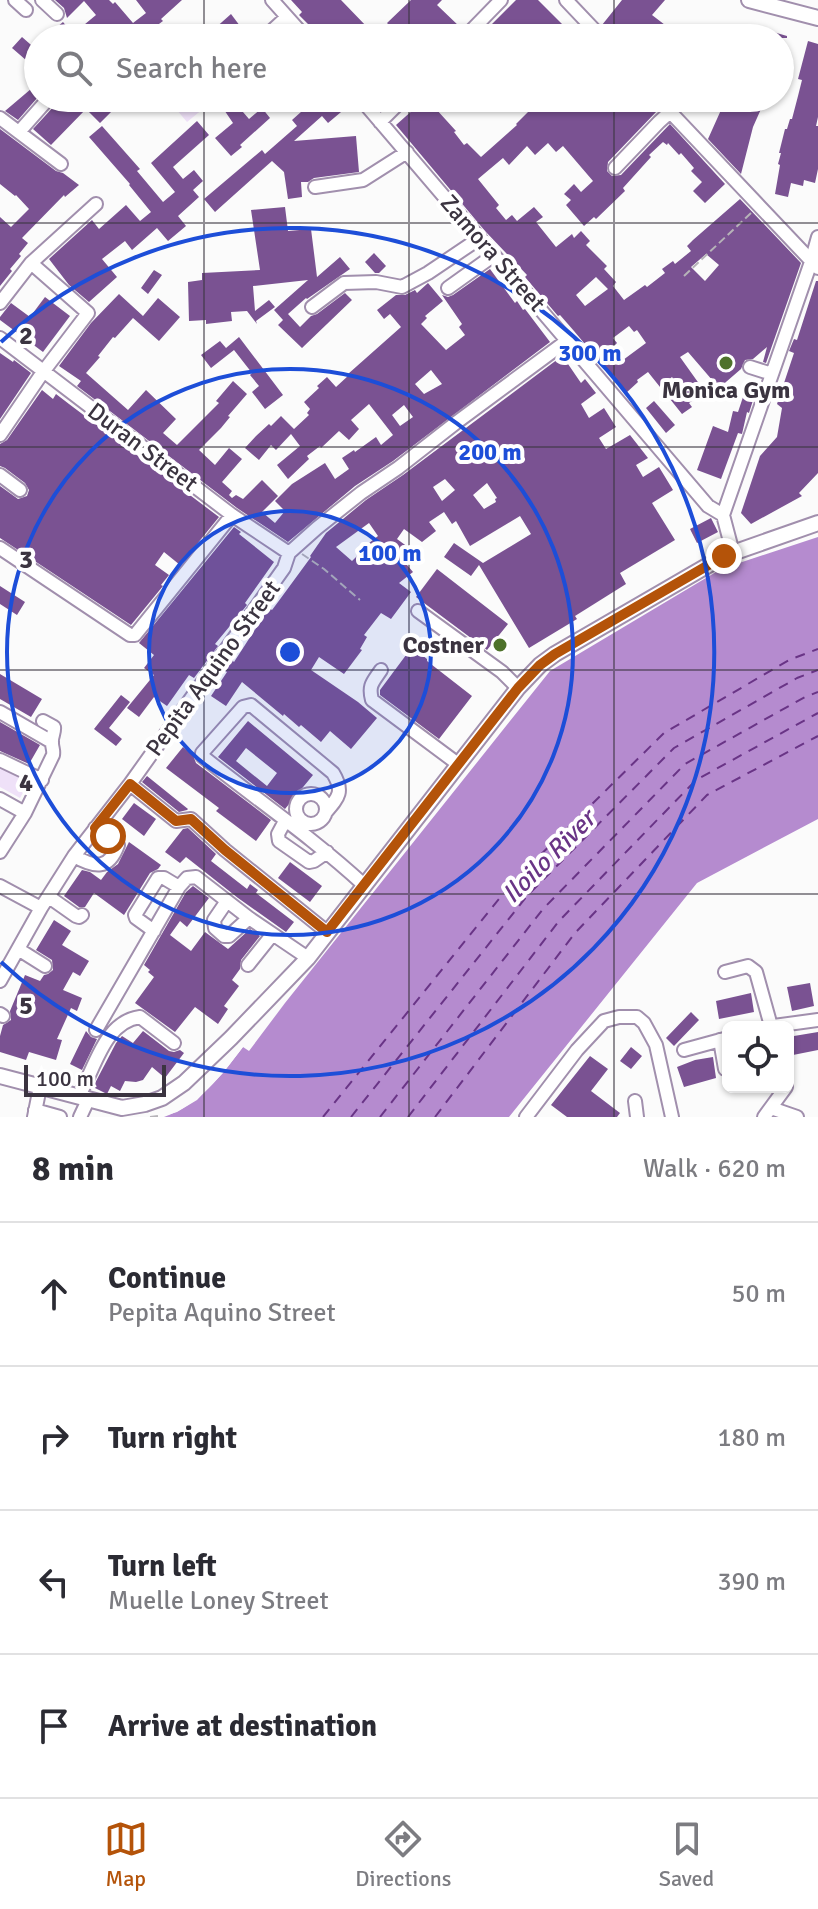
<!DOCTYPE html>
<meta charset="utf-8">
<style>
body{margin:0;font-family:Signika,sans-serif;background:#f7f7f7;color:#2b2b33}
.controls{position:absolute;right:24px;bottom:24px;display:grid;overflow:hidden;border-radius:12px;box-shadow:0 2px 6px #0004}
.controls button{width:72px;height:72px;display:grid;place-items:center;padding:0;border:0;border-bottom:2px solid #e1e1e2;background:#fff;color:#2b2b33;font:40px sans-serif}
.scale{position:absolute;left:24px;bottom:20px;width:142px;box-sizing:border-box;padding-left:8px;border:4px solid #3b3440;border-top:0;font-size:22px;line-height:28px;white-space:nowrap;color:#3b3440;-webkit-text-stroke:6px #fff;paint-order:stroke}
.stop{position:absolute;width:24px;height:24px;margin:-18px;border:6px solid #b45309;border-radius:50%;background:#fff}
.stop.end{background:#b45309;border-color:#fff;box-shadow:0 2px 8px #0008}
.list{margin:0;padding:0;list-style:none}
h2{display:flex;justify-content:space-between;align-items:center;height:104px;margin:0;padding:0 32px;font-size:34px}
h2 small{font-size:26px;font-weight:400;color:#7c7c81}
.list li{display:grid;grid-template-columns:52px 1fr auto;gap:24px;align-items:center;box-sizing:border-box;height:144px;padding:0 32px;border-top:2px solid #e1e1e2}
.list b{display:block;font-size:30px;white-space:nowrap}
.list p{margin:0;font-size:26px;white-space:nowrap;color:#7c7c81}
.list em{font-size:26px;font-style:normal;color:#7c7c81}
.icon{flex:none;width:44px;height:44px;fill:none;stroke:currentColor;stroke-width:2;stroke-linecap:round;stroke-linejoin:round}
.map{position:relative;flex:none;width:818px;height:1117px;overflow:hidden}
.search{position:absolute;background:#fff;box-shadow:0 2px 6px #0004;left:24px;right:24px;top:24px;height:88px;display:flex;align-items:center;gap:20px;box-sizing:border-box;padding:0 28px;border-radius:44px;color:#7c7c81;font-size:30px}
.sheet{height:680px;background:#fff}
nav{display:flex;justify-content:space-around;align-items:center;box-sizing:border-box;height:112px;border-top:2px solid #e1e1e2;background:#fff;font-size:22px;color:#7c7c81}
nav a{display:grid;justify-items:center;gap:4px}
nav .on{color:#b45309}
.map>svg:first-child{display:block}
</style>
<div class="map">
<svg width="818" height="1117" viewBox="0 0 818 1117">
<rect width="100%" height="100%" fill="#fbfbfb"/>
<path fill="#efe1f8" d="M177 98H204L209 104 187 122 171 103Z
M0 765 29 782 20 798 0 787Z"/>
<path fill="#b58bcf" d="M818 537V819L697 883 509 1117H164C199 1105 221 1076 243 1047L249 1051 285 1003 550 671 721 569Z"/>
<path fill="#fbfbfb" d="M240 1045 243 1047 223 1073 197 1100 177 1112 160 1117 162 1114 176 1109 194 1097 220 1071Z"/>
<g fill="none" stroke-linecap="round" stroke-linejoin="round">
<path stroke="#693486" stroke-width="2" stroke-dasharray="10 8" stroke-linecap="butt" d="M323 1117 511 884 664 733 789 660 818 649
M351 1117 527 896 674 748 797 678 818 670
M380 1117 543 909 685 764 805 697 818 692
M408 1117 559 921 696 780 818 713
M435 1117 575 933 707 795 818 736"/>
</g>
<path fill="#7a5292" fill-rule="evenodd" d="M55 0H109L113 4 115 2 133 23 146 13 136 0H182L161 19 163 21 140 38H126L114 24 98 38H44L63 22 73 34 96 15 84 1 67 18 64 8Z
M291 0H341L369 29 360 38H326L313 25 311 27 299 15 302 12Z
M411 0H442L437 5 461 28 455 38H401L387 23Z
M516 0H538L576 38H503L491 25Z
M622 0H665L652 15 682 38H611L602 25Z
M231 14 249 38H204Z
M745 24 787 36V38H741Z
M22 37 38 51V63L34 67 12 48Z
M808 41 818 44V117L816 126H818V169L815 183 804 180 803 186 791 183 788 197 775 194 780 165 778 164 781 153H779L785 129H787L790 119H792L798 96 802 80 798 79Z
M38 83V97L18 120 5 111Z
M58 98H93L97 102 103 98 114 109 100 123 86 109 51 145 33 129 56 104Z
M216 98H245L237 105 249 119 262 108 270 118 240 145 242 147 231 156 215 138 233 123Z
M306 98H339L347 107 328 123 322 116 294 141 356 136 359 172 314 178 308 182H301L302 197 288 199 284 172 272 161 215 212 204 199 262 150 265 154 297 126 292 120 311 103Z
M413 98H426L456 131 454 132 464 145 467 143 481 157 517 125 516 124 534 106 526 98H648L650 104 657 111 608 162 607 171 612 176 621 175 670 124 725 184 705 203 693 191 702 182 691 171 694 168 681 153 679 155 668 143 667 145 663 142 649 155 651 157 623 188 625 191 596 219 594 217 584 226 566 205 571 200 564 194 574 184 581 192 593 181 563 146 556 152 548 143 535 155 527 146 509 165 503 158 478 179 499 205 496 208 506 220 512 215 517 221 534 207 543 217 536 222 556 247 572 234 574 238 581 231 590 241 586 245 607 266 604 269 616 282 613 286 624 300 645 285 647 287 665 273 662 269 673 261 675 264 691 251 687 246 693 240 740 199 801 263 766 363 763 362 767 347 753 359 745 360 741 369 719 388 688 352 680 357 705 392 689 403 692 407 682 414 670 399 682 391 672 377 660 387 648 372 637 380 638 382 626 393 574 331 560 315 558 316 525 277 527 275 485 231 396 125 414 109 410 104ZM706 254 719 265 705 281 691 267ZM596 277 608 289 585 306 576 295ZM629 326 634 332 637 330 646 343 623 360 612 348 617 343 613 338Z
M722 98H763L760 108 761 109 753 127 741 174 708 139 721 110 718 108Z
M197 121 209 135 173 167 183 179 194 170 203 181 193 190 199 197 178 216 186 226 168 241 157 228 132 250 125 241 102 259 117 277 89 302 69 285 49 259 92 220 99 229 126 205 140 221 151 212 129 185 130 184 89 137 102 126 140 169 137 171 163 202 175 192 151 163Z
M0 129 56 171 63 173 79 185 65 197 64 195 22 238 28 243 19 254 21 256 10 269 12 271 0 286V217L11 227 29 209 16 195 15 196 0 184Z
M285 207 288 231 311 229 317 277 340 257 350 269 307 299 306 298 288 314 300 327 311 316 317 314 345 293 352 300 302 348 278 325 283 320 274 310 308 280 253 286 255 311 269 300 275 307 256 321 257 324 247 311 231 312 232 321 206 324V320L189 321 188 282 202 280V273L260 270 251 210Z
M374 253 386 266 379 273H375L365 262Z
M490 269 515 303 517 301 523 310 525 309 550 342 393 461 355 486 288 542 237 508 77 386 81 381 59 366 91 323 119 294 143 316 158 298 180 317 159 341 133 318 115 338 113 337 98 356 100 357 86 373 128 410 146 390 176 419 163 433 177 445 219 403 216 401 233 381 247 394 228 416 230 417 221 428 199 450 215 465 229 448 242 459 222 482 232 491 229 495 232 498 236 495 243 499 262 480 278 496 262 512 275 523 285 511 275 501 292 484 325 463 335 479 349 469 342 458 354 450 355 452 376 437 381 445 393 435 369 404 351 420 359 429 349 440 339 431 321 448 320 446 307 456 309 459 288 479 277 465 300 446 291 434 276 450 271 445 259 460 245 448 256 436 269 424 271 426 281 416 294 429 309 415 307 413 310 409 304 402 319 388 317 386 327 377 336 387 349 375 348 374 401 327 390 314 384 319 377 310 396 295H405L415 290 417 293 428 283 443 301 425 316 427 318 421 324 446 350 465 335 459 327 462 324 442 295 448 297 453 295ZM431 370 442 384 424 394 415 384ZM404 405 413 417 400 426 392 415Z
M154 270 162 275 148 294 141 288Z
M816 281H818V473L799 493 802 496 751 524 741 513 760 456 777 437 782 408 777 404 794 353 789 351 794 339 797 340Z
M45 297 70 316 43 352 0 320V317L11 303 30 317Z
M239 337 283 395 265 409 252 392 259 386 250 375 252 373 234 350 211 368 201 355 220 341 226 348Z
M0 353 13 362 14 360 31 373 0 419Z
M566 353 572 361 568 364 581 383 585 379 596 393 581 404 589 418 604 408 616 427 599 438 606 449 630 435 648 458 636 465 643 477 659 467 673 490 652 503 675 540 620 573 626 584 575 616 577 619 529 648 479 565 471 576 444 557 454 543 483 563 531 534 520 516 470 546 456 521 452 524 444 512 429 522 436 531 422 542 404 529 397 539 412 550 402 559 413 572 399 583 411 592 391 619 381 613 364 635 367 637 360 649 362 650 344 674 319 657 311 670 358 702 377 718 351 749 330 731 321 742 301 725 299 727 284 714 283 716 242 682 226 706 211 696 227 672 225 671 232 660 234 662 269 608 272 610 278 602 311 557 310 556 326 533 366 500 403 475ZM445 479 455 490 442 501 433 487ZM487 483 497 498 495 499 496 502 484 509 473 495ZM369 523 378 536 364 547 365 548 352 561 336 547Z
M42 390 53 399 56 394 69 404 219 517 180 565 164 552 155 565 169 575 161 585 163 586 131 625 0 538V486L18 499 27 496 29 490 25 483 5 468 0 466V444L7 440Z
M745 391 755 394 749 413 747 412 742 434 738 433 721 479 697 470 713 426 728 432 733 411 738 412Z
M654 401 675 425 666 433 646 408Z
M711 518 718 532 697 543 690 529Z
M234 527 241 532 239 534 274 562 245 603 247 605 239 615 215 644 218 646 194 678 189 675 167 706 154 697 139 717 127 708 154 675 144 668 154 655 139 643Z
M437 569 508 624 487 650 416 597Z
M0 586 25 602 17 615 0 604Z
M412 647 427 659V661L472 696 439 739 380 695V690Z
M0 674 42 699 31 717 0 699Z
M121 695 130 702 109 728 122 739 116 746 94 729Z
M248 721 313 775 285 809 218 757ZM246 748 277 773 267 786 236 761Z
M0 722 40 745 29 764 0 751Z
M183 747 193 755 196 763 271 820 256 841 216 811 219 808 166 768Z
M147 776 188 809 187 810 179 812 142 782Z
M134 803 156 819 144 836 122 819Z
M188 828 216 854 211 861 247 889 250 884 258 890 256 893 294 922 286 932 238 898 186 857 180 863 165 852 183 829Z
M129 842 161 865 158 869 150 873 124 915 94 893 85 907H79L64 896 82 870 90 872 101 880 107 872 118 864Z
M290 862 322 886 310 902 278 878Z
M193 886 209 898 187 927 180 921 170 935 191 951 205 932 228 949 250 929 260 936 241 960 240 969 232 980 239 986 224 1006 228 1009 218 1024 195 1007 175 1032 135 1003 154 977 148 972 150 970 144 965 186 892Z
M54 920 71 931 62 945 89 961 80 976 73 972 63 990 82 998 77 1011 71 1008 57 1039 62 1040 56 1060 29 1052 26 1060 0 1052V1036L3 1025 11 1020 10 1011 25 975 40 981 44 975 48 974 53 970 52 960 36 950Z
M810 983 814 1006 792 1011 787 987Z
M751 993 754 1012 719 1019 716 1001Z
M691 1012 699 1020 674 1046 666 1038Z
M86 1031 91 1037 97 1039 82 1070 70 1064Z
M143 1031 169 1051 174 1052 180 1050 184 1053 165 1078 152 1067 143 1080 136 1082 125 1081 120 1091 111 1086 107 1094 93 1087 116 1043 122 1036 133 1043Z
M818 1032V1050L788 1056V1037Z
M631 1047 642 1056 631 1069 620 1061Z
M590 1056 608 1069 591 1091 620 1113 617 1117H567L551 1105Z
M713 1057 716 1078 684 1087 677 1067 695 1060Z"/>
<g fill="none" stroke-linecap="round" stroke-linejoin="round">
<g stroke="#a18fad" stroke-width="16">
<path id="minor" d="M15 0 26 10
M42 0 57 14
M272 0 306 38
M566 0 602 38
M264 38 287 17
M464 38 501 0
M360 98 708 506 723 515
M657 98 818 268
M0 118 61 164
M380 122 404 98
M19 132 49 98
M615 168 659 122 670 112
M315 187 363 180 407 152
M448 288 494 255
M0 303 31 263 96 204
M312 307 344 283 376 282 402 287 428 273 480 238
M0 338 232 515 289 553
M750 367 772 374
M0 435 43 372 88 313 31 263
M0 475 20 490
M0 548 130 635H135L232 515
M733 553 723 515 811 262 818 237
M418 611 502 672 518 688
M381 670C373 682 368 685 372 700L458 764
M0 712 52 742
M0 760 42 780
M130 784 176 821 191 819 225 850 327 932
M296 809a15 15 0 1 1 30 0a15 15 0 1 1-30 0Z
M0 799 25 813
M326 812C339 797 344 791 333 773L251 705 243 707 202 753V756C256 799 313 838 364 885
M285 821 278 834 279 841 309 862 314 861 327 852
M0 852 25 813 53 755C54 750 52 748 52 743 51 738 55 732 54 727L43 721
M74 856C95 868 109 870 118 845L115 839 95 828
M0 886 41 908
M49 897 76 916 79 917 82 915
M227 901 214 920 215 928 224 936H229L249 918
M154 931 136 918 135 915 158 878H164L179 887
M18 949 45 966
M248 965 272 935
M725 972 748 966 756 972 771 1026
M0 981 41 908 74 856 130 784 284 568 289 553 317 528 361 493 398 468 457 422 568 340
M0 1014 3 1016
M766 1027 818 1020
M96 1030 179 887 187 878 196 877 249 918 308 958
M720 1040 725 1069
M684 1050 728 1038
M78 1097C95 1070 103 1022 140 1017L174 1043
M635 1101 637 1117
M771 1108 797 1117
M35 1110 60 1117
M34 1117 40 1087
M80 1117 88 1100
M526 1117 577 1050 604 1021 619 1017H637L644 1023 656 1045 672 1117
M764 1117 786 1087"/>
</g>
<g stroke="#a18fad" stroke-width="18">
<path id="major" d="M749 0 818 18
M0 1076 122 1108 145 1104 162 1098 184 1083 231 1038 308 958 518 688 540 665 555 654 724 556 818 523"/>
</g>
<path stroke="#b6b3b8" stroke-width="2" stroke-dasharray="8 4" stroke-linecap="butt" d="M684 276 751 213
M302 554 324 569 360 600
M150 1117 159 1116"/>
<use href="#minor" stroke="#fff" stroke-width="12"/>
<use href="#major" stroke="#fff" stroke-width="14"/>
</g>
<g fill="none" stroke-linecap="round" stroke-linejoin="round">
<path stroke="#b45309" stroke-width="10" d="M108 836 95 828 130 784 176 821 191 819 225 850 327 932 518 688 540 665 555 654 724 556"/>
</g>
<path fill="none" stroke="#3b3440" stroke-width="2" stroke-opacity="0.55" d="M204 0V38M409 0V38M614 0V38M204 98V1117M409 98V1117M614 98V1117M0 223H818M0 447H818M0 670H818M0 894H818"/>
<circle cx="290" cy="652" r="141" fill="#1d4ed8" fill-opacity=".12"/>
<g fill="none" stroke="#1d4ed8" stroke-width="4">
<circle cx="290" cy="652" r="141"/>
<circle cx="290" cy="652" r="283"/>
<path d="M1 342A424 424 0 1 1 1 962"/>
</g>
<g fill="#4e722b" stroke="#fff" stroke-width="3">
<circle cx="726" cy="363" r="8"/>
<circle cx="500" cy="645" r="8"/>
</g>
<g text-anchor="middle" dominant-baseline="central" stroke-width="8" stroke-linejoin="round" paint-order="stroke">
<g font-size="24" fill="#3b3440" stroke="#fff">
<text transform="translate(493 253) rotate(49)">Zamora Street</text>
<text transform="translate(143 447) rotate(37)">Duran Street</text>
<text transform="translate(213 668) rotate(-54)">Pepita Aquino Street</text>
</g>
<g font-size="24" font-weight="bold" fill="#3b3440" stroke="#fff">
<text x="726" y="390">Monica Gym</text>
<text x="484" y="645" text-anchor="end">Costner</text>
</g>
<g font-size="26" font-style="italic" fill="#693486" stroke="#fff">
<text transform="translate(549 857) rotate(-45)">Iloilo River</text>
</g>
</g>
<g font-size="26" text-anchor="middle" font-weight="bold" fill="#3b3440" stroke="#fff" stroke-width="8" stroke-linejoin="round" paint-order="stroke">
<text x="26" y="344">2</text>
<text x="26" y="568">3</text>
<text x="26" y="791">4</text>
<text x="26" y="1014">5</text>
</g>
<circle cx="290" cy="652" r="12" fill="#1d4ed8" stroke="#fff" stroke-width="4"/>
<g font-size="24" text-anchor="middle" font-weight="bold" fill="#1d4ed8" stroke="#fff" stroke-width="8" stroke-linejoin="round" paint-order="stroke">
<text x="590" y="361">300 m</text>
<text x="490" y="460">200 m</text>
<text x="390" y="561">100 m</text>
</g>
</svg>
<div class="controls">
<button><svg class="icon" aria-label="locate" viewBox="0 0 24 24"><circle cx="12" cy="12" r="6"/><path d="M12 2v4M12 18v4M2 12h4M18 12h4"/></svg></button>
</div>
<div class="scale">100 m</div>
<div class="stop" style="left:108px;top:836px"></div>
<div class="stop end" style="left:724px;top:556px"></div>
<div class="search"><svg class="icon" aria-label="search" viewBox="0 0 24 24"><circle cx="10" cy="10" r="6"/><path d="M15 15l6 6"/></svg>Search here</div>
</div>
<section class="sheet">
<h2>8 min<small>Walk · 620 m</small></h2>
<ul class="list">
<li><svg class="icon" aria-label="ahead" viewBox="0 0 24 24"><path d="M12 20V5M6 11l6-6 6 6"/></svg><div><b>Continue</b><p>Pepita Aquino Street</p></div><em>50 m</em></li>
<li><svg class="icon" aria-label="right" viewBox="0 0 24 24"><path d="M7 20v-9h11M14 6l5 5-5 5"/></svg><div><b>Turn right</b></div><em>180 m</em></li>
<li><svg class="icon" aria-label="left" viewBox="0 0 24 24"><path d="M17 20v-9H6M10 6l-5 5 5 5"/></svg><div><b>Turn left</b><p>Muelle Loney Street</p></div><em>390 m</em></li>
<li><svg class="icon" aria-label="arrive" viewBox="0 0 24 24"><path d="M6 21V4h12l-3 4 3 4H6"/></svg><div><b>Arrive at destination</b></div></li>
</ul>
</section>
<nav>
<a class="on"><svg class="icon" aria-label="map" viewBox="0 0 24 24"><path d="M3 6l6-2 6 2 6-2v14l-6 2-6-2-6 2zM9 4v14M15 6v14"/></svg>Map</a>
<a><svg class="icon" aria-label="directions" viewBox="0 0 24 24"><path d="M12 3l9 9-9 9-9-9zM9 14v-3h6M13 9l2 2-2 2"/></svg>Directions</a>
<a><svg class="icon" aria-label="saved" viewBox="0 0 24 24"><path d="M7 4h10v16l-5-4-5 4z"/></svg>Saved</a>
</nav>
